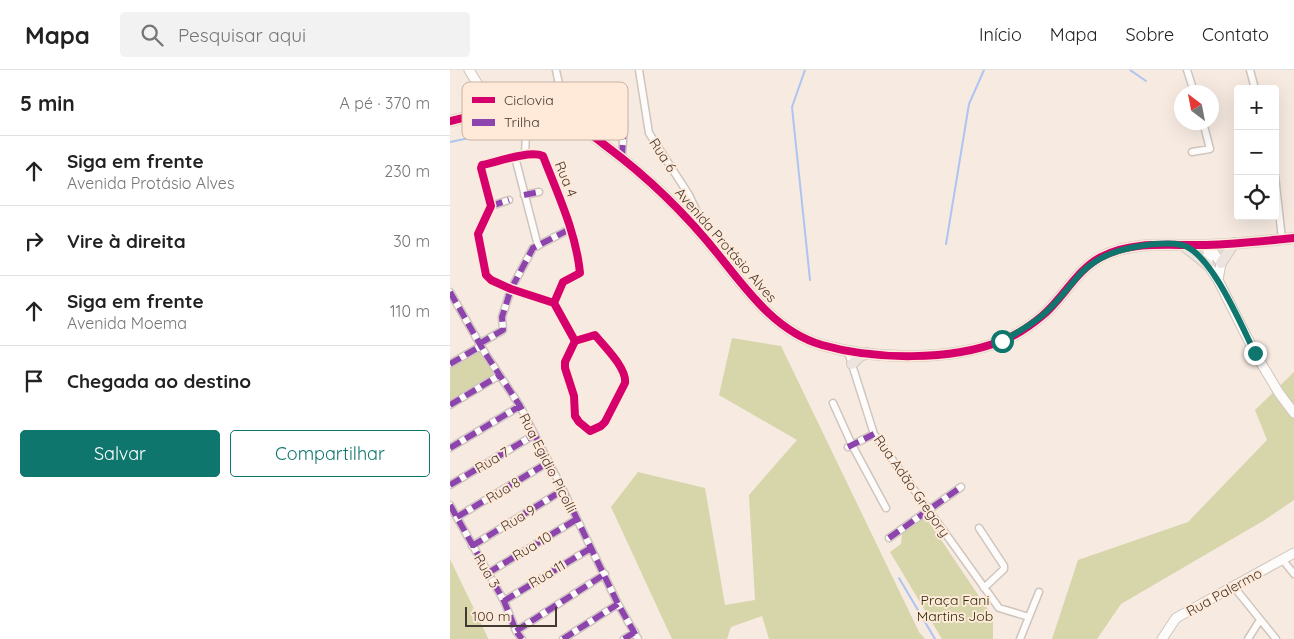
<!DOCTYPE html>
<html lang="pt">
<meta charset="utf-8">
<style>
body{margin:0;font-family:Quicksand,sans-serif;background:#f2f2f2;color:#222}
.controls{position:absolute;right:15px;top:15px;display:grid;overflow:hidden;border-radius:5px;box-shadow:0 5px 20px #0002}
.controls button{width:45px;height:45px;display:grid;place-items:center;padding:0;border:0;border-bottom:1px solid #e0e0e0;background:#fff;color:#222;font:25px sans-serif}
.compass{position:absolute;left:724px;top:15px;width:45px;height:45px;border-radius:50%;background:#fff;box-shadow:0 5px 20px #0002;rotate:328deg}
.scale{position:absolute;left:15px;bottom:12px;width:92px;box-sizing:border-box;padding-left:5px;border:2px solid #433931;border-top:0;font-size:14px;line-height:18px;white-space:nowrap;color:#433931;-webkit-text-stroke:4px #ffe9d8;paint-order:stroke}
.stop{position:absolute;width:15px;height:15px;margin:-11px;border:4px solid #0f766e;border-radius:50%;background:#fff}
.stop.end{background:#0f766e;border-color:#fff;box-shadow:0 1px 5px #0008}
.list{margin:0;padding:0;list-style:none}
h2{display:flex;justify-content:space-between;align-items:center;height:65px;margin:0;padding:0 20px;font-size:21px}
h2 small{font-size:16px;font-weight:400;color:#767676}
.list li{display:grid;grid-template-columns:32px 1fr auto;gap:15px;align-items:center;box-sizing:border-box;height:70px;padding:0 20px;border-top:1px solid #e0e0e0}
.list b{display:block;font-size:19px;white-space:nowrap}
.list p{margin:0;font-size:16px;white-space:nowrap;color:#767676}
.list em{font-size:16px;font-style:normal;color:#767676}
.actions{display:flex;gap:10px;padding:15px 20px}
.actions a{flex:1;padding:11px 0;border:1px solid #0f766e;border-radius:5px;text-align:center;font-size:18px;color:#0f766e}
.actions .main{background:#0f766e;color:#fff}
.icon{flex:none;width:28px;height:28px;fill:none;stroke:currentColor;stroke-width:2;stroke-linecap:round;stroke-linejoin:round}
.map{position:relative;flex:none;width:844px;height:569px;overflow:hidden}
header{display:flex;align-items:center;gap:30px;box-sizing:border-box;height:70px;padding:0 25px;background:#fff;border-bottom:1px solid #e0e0e0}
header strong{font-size:24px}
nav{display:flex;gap:28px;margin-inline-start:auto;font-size:18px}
.search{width:350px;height:45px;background:#f2f2f2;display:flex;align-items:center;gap:12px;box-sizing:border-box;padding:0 18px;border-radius:5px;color:#767676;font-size:19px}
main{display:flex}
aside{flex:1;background:#fff}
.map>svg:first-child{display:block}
</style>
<header>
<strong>Mapa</strong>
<div class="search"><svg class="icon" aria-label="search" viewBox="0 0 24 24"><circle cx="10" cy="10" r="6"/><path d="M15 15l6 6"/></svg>Pesquisar aqui</div>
<nav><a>Início</a><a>Mapa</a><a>Sobre</a><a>Contato</a></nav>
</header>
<main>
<aside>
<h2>5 min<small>A pé · 370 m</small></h2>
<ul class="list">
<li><svg class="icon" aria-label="ahead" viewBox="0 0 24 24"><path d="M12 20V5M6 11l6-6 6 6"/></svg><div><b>Siga em frente</b><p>Avenida Protásio Alves</p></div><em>230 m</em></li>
<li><svg class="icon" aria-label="right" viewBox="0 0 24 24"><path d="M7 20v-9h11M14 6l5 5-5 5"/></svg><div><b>Vire à direita</b></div><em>30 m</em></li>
<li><svg class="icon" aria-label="ahead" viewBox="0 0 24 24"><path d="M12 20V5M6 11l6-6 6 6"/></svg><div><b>Siga em frente</b><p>Avenida Moema</p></div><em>110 m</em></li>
<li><svg class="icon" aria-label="arrive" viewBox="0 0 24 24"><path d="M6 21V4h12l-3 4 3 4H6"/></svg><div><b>Chegada ao destino</b></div></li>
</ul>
<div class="actions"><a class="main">Salvar</a><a>Compartilhar</a></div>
</aside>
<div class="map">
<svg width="844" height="569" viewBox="0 0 844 569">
<rect width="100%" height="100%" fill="#f6eae1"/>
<path fill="#d7d5aa" d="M282 268 331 276 469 562 475 569H319L312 546 281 557 277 569H222L161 437 188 402 255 418 275 535 305 530 299 425 347 370 269 325Z
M29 282 45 303 0 331V299Z
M844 302V430L813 451 671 534 647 569H602L628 490 738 452 817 370 805 340Z
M475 446 543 547V569H492L440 482 451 474 452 464Z
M0 489 38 568 39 569H0Z"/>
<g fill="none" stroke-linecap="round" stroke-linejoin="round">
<path stroke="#aec4f1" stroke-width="2" d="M355 0 342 37 360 210
M680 0 696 11
M0 72 48 62 75 46
M496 174 519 34 534 0
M449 508 485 569"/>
<g stroke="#cfc5bd" stroke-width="9">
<path id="minor" d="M106 0 112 28 110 47
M189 0 199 63 239 125 248 144 252 163
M737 0 744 22
M800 0 805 19
M742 82 760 79 753 52
M75 85 77 41
M65 87 88 176
M172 87 174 54 173 42
M825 106 832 169
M74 125 89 122
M41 136 59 130
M0 222 35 283 70 336 113 420 168 534 188 569
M104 233 113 212 130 203C126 162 108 125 93 86 80 80 47 92 32 95L31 98 41 136 28 164 36 205 41 210 61 219 104 233 125 271 115 292V298L124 326 125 346 129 352 140 361 151 356 155 352 175 313C177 298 154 276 145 265L125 271
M29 274 53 260 52 247 61 219 83 178 120 159
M398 282 424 364 549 538 579 547
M0 294 31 276
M383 333 402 375 436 438
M0 335 50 305
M398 377 424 364
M0 378 70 336
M0 415 84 365
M0 435 54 531 66 561 72 569
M7 447 99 392
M529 458 554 496V499L534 518
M439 468 511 417
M22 476 113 420
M832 489 844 504
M38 503 127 449
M784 517 826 569
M54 531 141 478
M66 561 155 504
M113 569 168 534
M174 569 185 562
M570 569 589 522
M798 569 810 550"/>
</g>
<g stroke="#cfc5bd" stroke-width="11">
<path id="secondary" d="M19 0 44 41
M758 175V195L768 210 805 283 829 323 844 343
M758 175 771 193 768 210
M712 569 726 548 844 483"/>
</g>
<g stroke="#cfc9c4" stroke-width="12">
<path id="primary" d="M0 51C31 44 60 37 92 42 116 46 137 61 156 76 199 108 237 145 271 188 299 223 327 262 372 275 424 290 501 291 551 271 566 266 580 256 592 246 613 229 626 200 651 187 683 170 721 176 756 175 786 174 815 171 844 168
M733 175 758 195
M771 193 784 173
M402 294 409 287 417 283"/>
</g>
<use href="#minor" stroke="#fefcfa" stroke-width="6"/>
<use href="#secondary" stroke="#fefcfa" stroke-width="9"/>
<use href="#primary" stroke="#ede4df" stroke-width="10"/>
<path stroke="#8e44ad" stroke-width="6" stroke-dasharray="12 6" stroke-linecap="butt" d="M172 87 174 54 173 42
M74 125 89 122
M41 136 59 130
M0 222 35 283 70 336 113 420 168 534 188 569
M29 274 53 260 52 247 61 219 83 178 120 159
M0 294 31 276
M0 335 50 305
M398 377 424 364
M0 378 70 336
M0 415 84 365
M0 435 54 531 66 561 72 569
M7 447 99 392
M439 468 511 417
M22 476 113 420
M38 503 127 449
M54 531 141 478
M66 561 155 504
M113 569 168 534
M174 569 185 562"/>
<g stroke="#ffe9d8" stroke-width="11">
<path id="cycleway" d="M0 51C31 44 60 37 92 42 116 46 137 61 156 76 199 108 237 145 271 188 299 223 327 262 372 275 424 290 501 291 551 271 566 266 580 256 592 246 613 229 626 200 651 187 683 170 721 176 756 175 786 174 815 171 844 168
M104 233 113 212 130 203C126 162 108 125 93 86 80 80 47 92 32 95L31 98 41 136 28 164 36 205 41 210 61 219 104 233 125 271 115 292V298L124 326 125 346 129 352 140 361 151 356 155 352 175 313C177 298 154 276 145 265L125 271"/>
</g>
<use href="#cycleway" stroke="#d6006c" stroke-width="8"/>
</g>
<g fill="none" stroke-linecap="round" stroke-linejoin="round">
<path stroke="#0f766e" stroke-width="6" d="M552 271C567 263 581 255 594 244 608 232 619 216 632 202 649 186 667 180 690 176 703 174 719 172 732 175 761 182 792 257 805 283"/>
</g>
<g text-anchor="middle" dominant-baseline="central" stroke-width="4" stroke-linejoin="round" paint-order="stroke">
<g font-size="14" fill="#433931" stroke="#ffe9d8">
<text transform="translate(213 85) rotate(57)">Rua 6</text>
<text transform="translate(116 109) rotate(68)">Rua 4</text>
<text transform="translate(276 175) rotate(49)">Avenida Protásio Alves</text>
<text transform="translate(42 390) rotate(-31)">Rua 7</text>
<text transform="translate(98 393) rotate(63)">Rua Egidio Picolli</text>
<text transform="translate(462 416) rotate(55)">Rua Adão Gregory</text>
<text transform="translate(53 420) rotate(-31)">Rua 8</text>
<text transform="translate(68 448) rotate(-31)">Rua 9</text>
<text transform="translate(82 476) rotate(-31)">Rua 10</text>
<text transform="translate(37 501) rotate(60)">Rua 3</text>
<text transform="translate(97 504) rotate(-31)">Rua 11</text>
<text transform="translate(774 522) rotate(-29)">Rua Palermo</text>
</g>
<g font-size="14" fill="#2c2e09" stroke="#ffe9d8">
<text x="505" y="530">Praça Fani<tspan x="505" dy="16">Martins Job</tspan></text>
</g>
</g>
<rect x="12" y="12" width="166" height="58" rx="8" fill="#ffe9d8" stroke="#c7b4a6" stroke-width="1"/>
<rect x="22" y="27" width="23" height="6" fill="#d6006c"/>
<rect x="22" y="49" width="23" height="7" fill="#8e44ad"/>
<g font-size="14" fill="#433931">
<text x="54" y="35">Ciclovia</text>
<text x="54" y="57">Trilha</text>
</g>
</svg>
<div class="controls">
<button>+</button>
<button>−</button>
<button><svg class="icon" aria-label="locate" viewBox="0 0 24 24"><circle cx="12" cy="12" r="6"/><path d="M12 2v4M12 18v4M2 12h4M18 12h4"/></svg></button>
</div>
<svg class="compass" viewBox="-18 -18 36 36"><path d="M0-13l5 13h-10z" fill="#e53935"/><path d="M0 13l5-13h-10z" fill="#767676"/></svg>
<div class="scale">100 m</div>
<div class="stop" style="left:552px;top:271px"></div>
<div class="stop end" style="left:805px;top:283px"></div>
</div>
</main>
